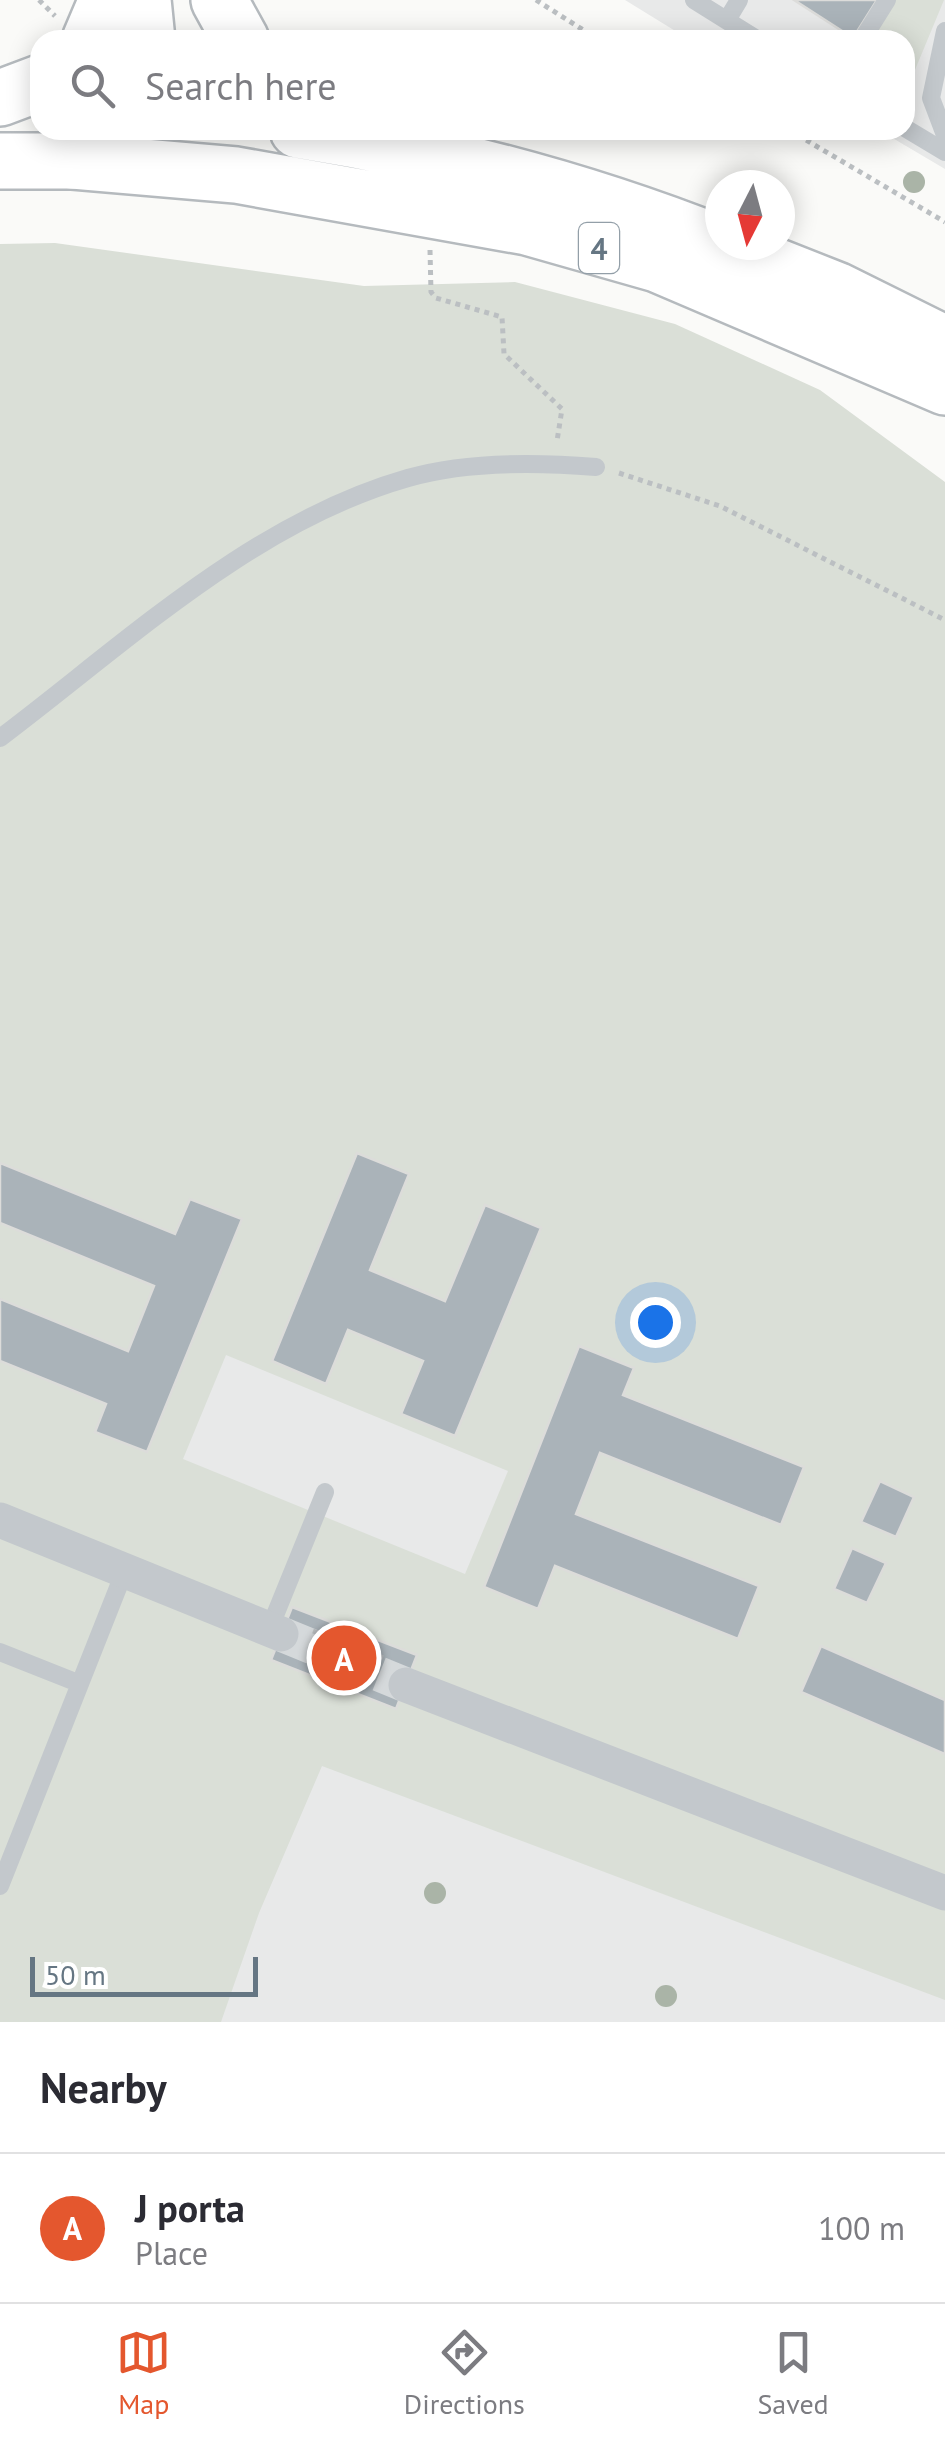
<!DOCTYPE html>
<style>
body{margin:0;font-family:"PT Sans",sans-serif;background:#f2f2f3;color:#2b2b33}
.compass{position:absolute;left:705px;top:170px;width:90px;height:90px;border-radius:50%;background:#fff;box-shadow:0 5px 25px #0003;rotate:186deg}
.scale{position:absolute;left:30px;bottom:25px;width:228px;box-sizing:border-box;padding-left:10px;border:5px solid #657683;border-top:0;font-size:28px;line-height:35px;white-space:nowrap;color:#657683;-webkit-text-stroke:8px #fff;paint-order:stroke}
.you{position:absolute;left:655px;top:1322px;width:35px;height:35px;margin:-25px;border:8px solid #fff;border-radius:50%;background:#1a73e8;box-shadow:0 0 0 15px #1a73e833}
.badge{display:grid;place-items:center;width:65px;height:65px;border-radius:50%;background:#e4572e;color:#fff;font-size:32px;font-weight:700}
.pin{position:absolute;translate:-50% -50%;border:5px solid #fff;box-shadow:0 2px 10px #0006}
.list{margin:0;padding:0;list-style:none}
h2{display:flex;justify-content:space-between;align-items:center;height:130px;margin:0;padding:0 40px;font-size:42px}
h2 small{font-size:32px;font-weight:400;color:#7c7c81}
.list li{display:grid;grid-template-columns:65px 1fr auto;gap:30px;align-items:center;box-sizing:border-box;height:150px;padding:0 40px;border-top:2px solid #e1e1e2}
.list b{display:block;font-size:38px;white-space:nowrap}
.list p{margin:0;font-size:32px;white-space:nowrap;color:#7c7c81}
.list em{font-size:32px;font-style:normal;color:#7c7c81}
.icon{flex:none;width:55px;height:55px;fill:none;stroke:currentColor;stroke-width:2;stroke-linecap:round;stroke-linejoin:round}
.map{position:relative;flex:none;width:945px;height:2022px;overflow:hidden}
.search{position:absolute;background:#fff;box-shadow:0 5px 25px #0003;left:30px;right:30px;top:30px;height:110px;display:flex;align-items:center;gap:25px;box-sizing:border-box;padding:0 35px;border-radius:30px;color:#7c7c81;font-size:38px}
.sheet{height:280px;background:#fff}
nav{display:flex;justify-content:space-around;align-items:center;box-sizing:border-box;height:140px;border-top:2px solid #e1e1e2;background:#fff;font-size:28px;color:#7c7c81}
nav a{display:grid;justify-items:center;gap:5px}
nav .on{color:#e4572e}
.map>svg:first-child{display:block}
</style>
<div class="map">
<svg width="945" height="2022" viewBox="0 0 945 2022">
<rect width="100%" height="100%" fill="#fafaf8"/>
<path fill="#e8e9e9" d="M625 0H945V169L879 130H905V40H690Z
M0 951 945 1858V2022H0Z"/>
<path fill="#dadfd7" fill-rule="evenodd" d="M894 0H944L905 94V40H869Z
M55 243 364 286 515 282 675 324 820 390 945 482V2000L322 1766 259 1913 221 2022H0V244ZM226 1355 508 1471 465 1574 183 1459Z"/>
<path fill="#aab3b9" stroke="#dcdcda" stroke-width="2.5" d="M794 0H877L853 38Z
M357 1153 409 1174 370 1270 445 1301 485 1205 541 1228 455 1436 401 1414 423 1361 348 1330 326 1384 272 1361Z
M0 1163 175 1234 190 1199 242 1219 147 1452 95 1432 106 1404 0 1361V1299L128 1351 154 1286 0 1223Z
M579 1346 634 1368 623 1395 804 1467 781 1525 600 1453 576 1514 759 1586 738 1639 555 1566 538 1609 484 1587Z
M880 1481 914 1497 896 1537 861 1522Z
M852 1548 886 1563 867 1603 834 1589Z
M292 1607 417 1655 396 1709 271 1660Z
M821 1646 945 1700V1754L801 1692Z"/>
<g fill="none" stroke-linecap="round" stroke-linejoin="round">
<path stroke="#d5d9db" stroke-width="35" stroke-dasharray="35 18" stroke-linecap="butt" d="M281 1634 406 1685"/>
<g stroke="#b5babe" stroke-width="60">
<path id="primary" d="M143 0 147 40
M219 0 241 40
M90 40 107 0
M0 98 40 83
M298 130C442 153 584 190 720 244
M73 161 236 175 527 227 657 264 945 387
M722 245 836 290 945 344"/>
</g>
<g stroke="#b4b9bd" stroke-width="60">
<path id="trunk" d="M0 161H73"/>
</g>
<path stroke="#bbbfc2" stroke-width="5" stroke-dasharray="5 5" stroke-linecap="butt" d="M39 0 55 16
M536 0 599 40
M789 130 945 222
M430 250 431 292 436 298 502 317 504 354 562 409 557 441
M619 473 720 506 945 620
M313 1631 386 1659"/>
<path stroke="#c3c8cc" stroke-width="18" d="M694 0 758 40
M727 20 739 0
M945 31 931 98 945 135
M862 40 887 0
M905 128 945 152
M0 738C126 643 253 522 408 478 467 461 535 462 596 467
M269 1630 325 1492
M0 1652 78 1683
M0 1886 125 1570"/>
<path stroke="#c3c8cc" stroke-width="35" d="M0 1520 281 1634
M406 1685 945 1893"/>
<use href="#primary" stroke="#fff" stroke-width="55"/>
<use href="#trunk" stroke="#fff" stroke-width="55"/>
</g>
<g fill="#aab4a7">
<circle cx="914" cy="182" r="11"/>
<circle cx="435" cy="1893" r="11"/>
<circle cx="666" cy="1996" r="11"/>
</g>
<g text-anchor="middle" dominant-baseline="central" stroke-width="10" stroke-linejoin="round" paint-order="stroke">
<rect fill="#fff" stroke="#939fa8" stroke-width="2.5" x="579" y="223" width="40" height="50" rx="8"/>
<g font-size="30" font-weight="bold" fill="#657683">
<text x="599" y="248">4</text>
</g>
</g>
</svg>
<svg class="compass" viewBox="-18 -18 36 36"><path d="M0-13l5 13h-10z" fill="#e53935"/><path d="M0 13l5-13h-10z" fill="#7c7c81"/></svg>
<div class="scale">50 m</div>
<div class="you"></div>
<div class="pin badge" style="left:344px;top:1658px">A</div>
<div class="search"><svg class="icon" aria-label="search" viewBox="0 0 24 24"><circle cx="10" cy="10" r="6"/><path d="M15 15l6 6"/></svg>Search here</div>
</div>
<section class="sheet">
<h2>Nearby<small></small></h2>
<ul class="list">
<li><span class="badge">A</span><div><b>J porta</b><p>Place</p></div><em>100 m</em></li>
</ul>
</section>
<nav>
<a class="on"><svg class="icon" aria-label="map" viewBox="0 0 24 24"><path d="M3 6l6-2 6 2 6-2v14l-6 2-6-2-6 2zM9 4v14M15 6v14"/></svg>Map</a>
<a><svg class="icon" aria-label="directions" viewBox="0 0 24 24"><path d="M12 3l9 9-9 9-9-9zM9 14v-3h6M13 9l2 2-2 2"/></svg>Directions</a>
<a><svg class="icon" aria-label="saved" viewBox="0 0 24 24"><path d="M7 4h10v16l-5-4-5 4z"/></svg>Saved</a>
</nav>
